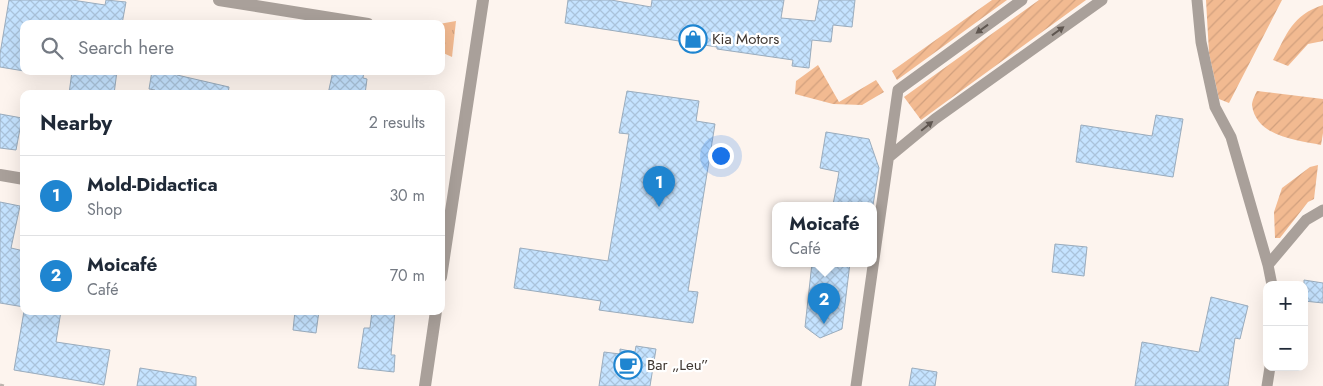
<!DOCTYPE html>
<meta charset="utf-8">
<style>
body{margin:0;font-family:Jost,sans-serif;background:#f2f2f3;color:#1f2937}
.controls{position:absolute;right:15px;bottom:15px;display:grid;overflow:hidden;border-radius:10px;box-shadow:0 5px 20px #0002}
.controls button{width:45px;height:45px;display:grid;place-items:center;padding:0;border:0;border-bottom:1px solid #e0e1e3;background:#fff;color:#1f2937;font:25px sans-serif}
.you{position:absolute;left:720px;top:155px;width:18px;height:18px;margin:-12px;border:4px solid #fff;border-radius:50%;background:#1a73e8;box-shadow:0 0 0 8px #1a73e833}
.badge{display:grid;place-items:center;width:32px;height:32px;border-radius:50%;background:#1f85d0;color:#fff;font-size:16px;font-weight:700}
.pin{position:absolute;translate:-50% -41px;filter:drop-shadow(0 1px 2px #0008)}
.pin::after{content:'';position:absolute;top:26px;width:18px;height:15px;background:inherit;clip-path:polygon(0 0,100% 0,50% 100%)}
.popup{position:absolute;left:772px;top:202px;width:105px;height:65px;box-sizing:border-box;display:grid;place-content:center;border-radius:10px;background:#fff;filter:drop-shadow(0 1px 4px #0005);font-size:16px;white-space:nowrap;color:#747a83}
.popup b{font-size:19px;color:#1f2937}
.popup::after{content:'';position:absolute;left:50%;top:100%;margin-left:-10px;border:10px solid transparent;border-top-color:#fff}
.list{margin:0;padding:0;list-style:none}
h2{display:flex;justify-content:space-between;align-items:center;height:65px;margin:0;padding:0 20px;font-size:21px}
h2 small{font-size:16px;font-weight:400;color:#747a83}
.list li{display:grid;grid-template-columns:32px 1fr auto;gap:15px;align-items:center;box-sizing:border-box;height:80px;padding:0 20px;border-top:1px solid #e0e1e3}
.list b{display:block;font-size:19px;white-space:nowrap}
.list p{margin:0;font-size:16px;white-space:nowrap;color:#747a83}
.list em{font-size:16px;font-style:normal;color:#747a83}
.icon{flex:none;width:28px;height:28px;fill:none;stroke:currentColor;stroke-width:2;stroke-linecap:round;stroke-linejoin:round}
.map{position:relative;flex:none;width:1323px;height:386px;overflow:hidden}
.search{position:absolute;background:#fff;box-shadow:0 5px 20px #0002;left:20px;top:20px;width:425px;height:55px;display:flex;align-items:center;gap:12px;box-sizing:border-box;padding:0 18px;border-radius:10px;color:#747a83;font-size:19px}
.panel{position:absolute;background:#fff;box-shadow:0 5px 20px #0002;left:20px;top:90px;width:425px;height:225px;border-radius:10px}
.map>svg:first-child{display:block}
</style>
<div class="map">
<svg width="1323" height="386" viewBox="0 0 1323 386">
<defs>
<pattern id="grass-tufts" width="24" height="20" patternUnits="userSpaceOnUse" patternTransform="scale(1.25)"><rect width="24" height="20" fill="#f2ba91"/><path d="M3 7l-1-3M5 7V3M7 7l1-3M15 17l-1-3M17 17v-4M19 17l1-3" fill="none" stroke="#d1a07e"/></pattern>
<pattern id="garden-furrows" width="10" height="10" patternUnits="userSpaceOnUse" patternTransform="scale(1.25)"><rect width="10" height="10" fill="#f2ba91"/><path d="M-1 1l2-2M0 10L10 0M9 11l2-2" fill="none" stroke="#d1a07e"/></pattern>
<pattern id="building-cross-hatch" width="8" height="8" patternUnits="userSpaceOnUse" patternTransform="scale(1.25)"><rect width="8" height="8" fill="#c5e3ff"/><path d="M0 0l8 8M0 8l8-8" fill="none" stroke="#aac3db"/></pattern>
</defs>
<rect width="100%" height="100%" fill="#fdf4ee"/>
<path fill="url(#grass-tufts)" d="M456 21 452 57 441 52V24H439Z"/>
<path fill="url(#garden-furrows)" d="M992 0H1007L897 80 892 71Z
M1039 0H1086L921 120 904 97Z
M1206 0H1282L1229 103 1219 99 1209 53Z
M1323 5V41L1308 44 1288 66 1273 60C1287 34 1292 15 1323 5Z
M818 65 839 102 876 80 884 92 862 105 833 104 795 94 796 81Z
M1257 91 1323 99V133L1321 145C1297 140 1256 137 1252 105 1252 101 1255 95 1257 91Z
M1318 165 1314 199 1308 202 1280 238H1275L1274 212 1282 188 1310 167Z"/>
<path fill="url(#building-cross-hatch)" stroke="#9aacbd" d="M9 0H72L105 5 106 0 126 2 122 24H24V71L0 67V54Z
M568 0H611L651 7 652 0H784L781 18 815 21 819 0H855L852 27 833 25 831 42 812 40 809 68 792 66 793 60 717 49V47L565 23Z
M72 71H117L114 94H69Z
M152 71H178L177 75 229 87 228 94H154L155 90 149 89Z
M333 71H364L363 78 367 79 365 94H328Z
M627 91 699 101 696 121 715 124 688 291 698 292 693 323 599 310 601 301 514 288 520 248 608 261 629 134 619 133Z
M0 114 22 118 16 150 0 148Z
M1156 115 1183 119 1173 177 1076 162 1081 125 1152 136Z
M826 132 869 139 879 168 873 205H833L839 172 820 168Z
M0 202 20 206 11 248 24 251V307L0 303Z
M1055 244 1087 247 1084 276 1052 272Z
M812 263H850L842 329 820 338 805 327Z
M1304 280 1323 283V303L1304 301Z
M1211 297 1248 306 1240 339 1235 338 1228 386H1135L1142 342 1199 352Z
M24 311H61L56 342 110 350 104 385 14 370Z
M295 311H319L316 333 293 330Z
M372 311H395L391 355H395L394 372 358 368 364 328H370Z
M636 346 656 349 650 386H599L604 352 620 354V349L635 352Z
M140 368 196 377V386H137Z
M912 368 937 372 935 386H909Z"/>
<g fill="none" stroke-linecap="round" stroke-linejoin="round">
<path stroke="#bbb3ad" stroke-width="3" stroke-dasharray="4 4" stroke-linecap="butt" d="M0 385 4 386"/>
<path stroke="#a9a09a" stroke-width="11" d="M1197 0 1201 42 1215 107 1231 137 1268 265 1272 285
M889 157 935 119 1102 0
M1268 265 1306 220 1323 210
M856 386 898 90 1022 0
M1267 386 1270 367"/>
<path stroke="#a9a09a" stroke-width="12" d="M219 0 368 24
M0 175 24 179
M441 277 483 0
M425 386 436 311"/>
</g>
<defs><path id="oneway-solid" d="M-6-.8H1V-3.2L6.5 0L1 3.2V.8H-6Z" transform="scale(1.25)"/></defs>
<g fill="#5f5650">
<use href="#oneway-solid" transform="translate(982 29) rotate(144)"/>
<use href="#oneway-solid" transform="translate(1058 31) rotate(-36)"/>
<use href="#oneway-solid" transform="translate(927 126) rotate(-39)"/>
</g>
<defs>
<g id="shop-ring" transform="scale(1.4375)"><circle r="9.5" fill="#fff" stroke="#1f85d0" stroke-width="1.5"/><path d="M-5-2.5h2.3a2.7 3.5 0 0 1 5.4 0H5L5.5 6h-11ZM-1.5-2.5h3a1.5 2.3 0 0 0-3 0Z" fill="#1f85d0"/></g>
<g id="cafe-ring" transform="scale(1.4375)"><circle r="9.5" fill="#fff" stroke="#1f85d0" stroke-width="1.5"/><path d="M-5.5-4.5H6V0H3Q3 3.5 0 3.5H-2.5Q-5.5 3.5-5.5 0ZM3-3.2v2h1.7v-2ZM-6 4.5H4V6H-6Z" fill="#1f85d0"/></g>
</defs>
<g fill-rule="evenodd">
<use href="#shop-ring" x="693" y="39"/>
<use href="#cafe-ring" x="628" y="365"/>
</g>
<g text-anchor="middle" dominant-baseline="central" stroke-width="4.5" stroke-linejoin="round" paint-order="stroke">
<g font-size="15" fill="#3f3731" stroke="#fff" text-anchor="start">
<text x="712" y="39">Kia Motors</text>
<text x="647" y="365">Bar „Leu”</text>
</g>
</g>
</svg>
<div class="controls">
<button>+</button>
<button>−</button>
</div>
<div class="you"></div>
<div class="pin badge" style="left:659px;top:207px">1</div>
<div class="pin badge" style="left:824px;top:324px">2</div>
<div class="popup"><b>Moicafé</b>Café</div>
<div class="search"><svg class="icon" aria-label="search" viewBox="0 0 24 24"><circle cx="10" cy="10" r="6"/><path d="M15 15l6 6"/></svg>Search here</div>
<section class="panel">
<h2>Nearby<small>2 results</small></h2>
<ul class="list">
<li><span class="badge">1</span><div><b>Mold-Didactica</b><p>Shop</p></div><em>30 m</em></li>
<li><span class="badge">2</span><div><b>Moicafé</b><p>Café</p></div><em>70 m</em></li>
</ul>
</section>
</div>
